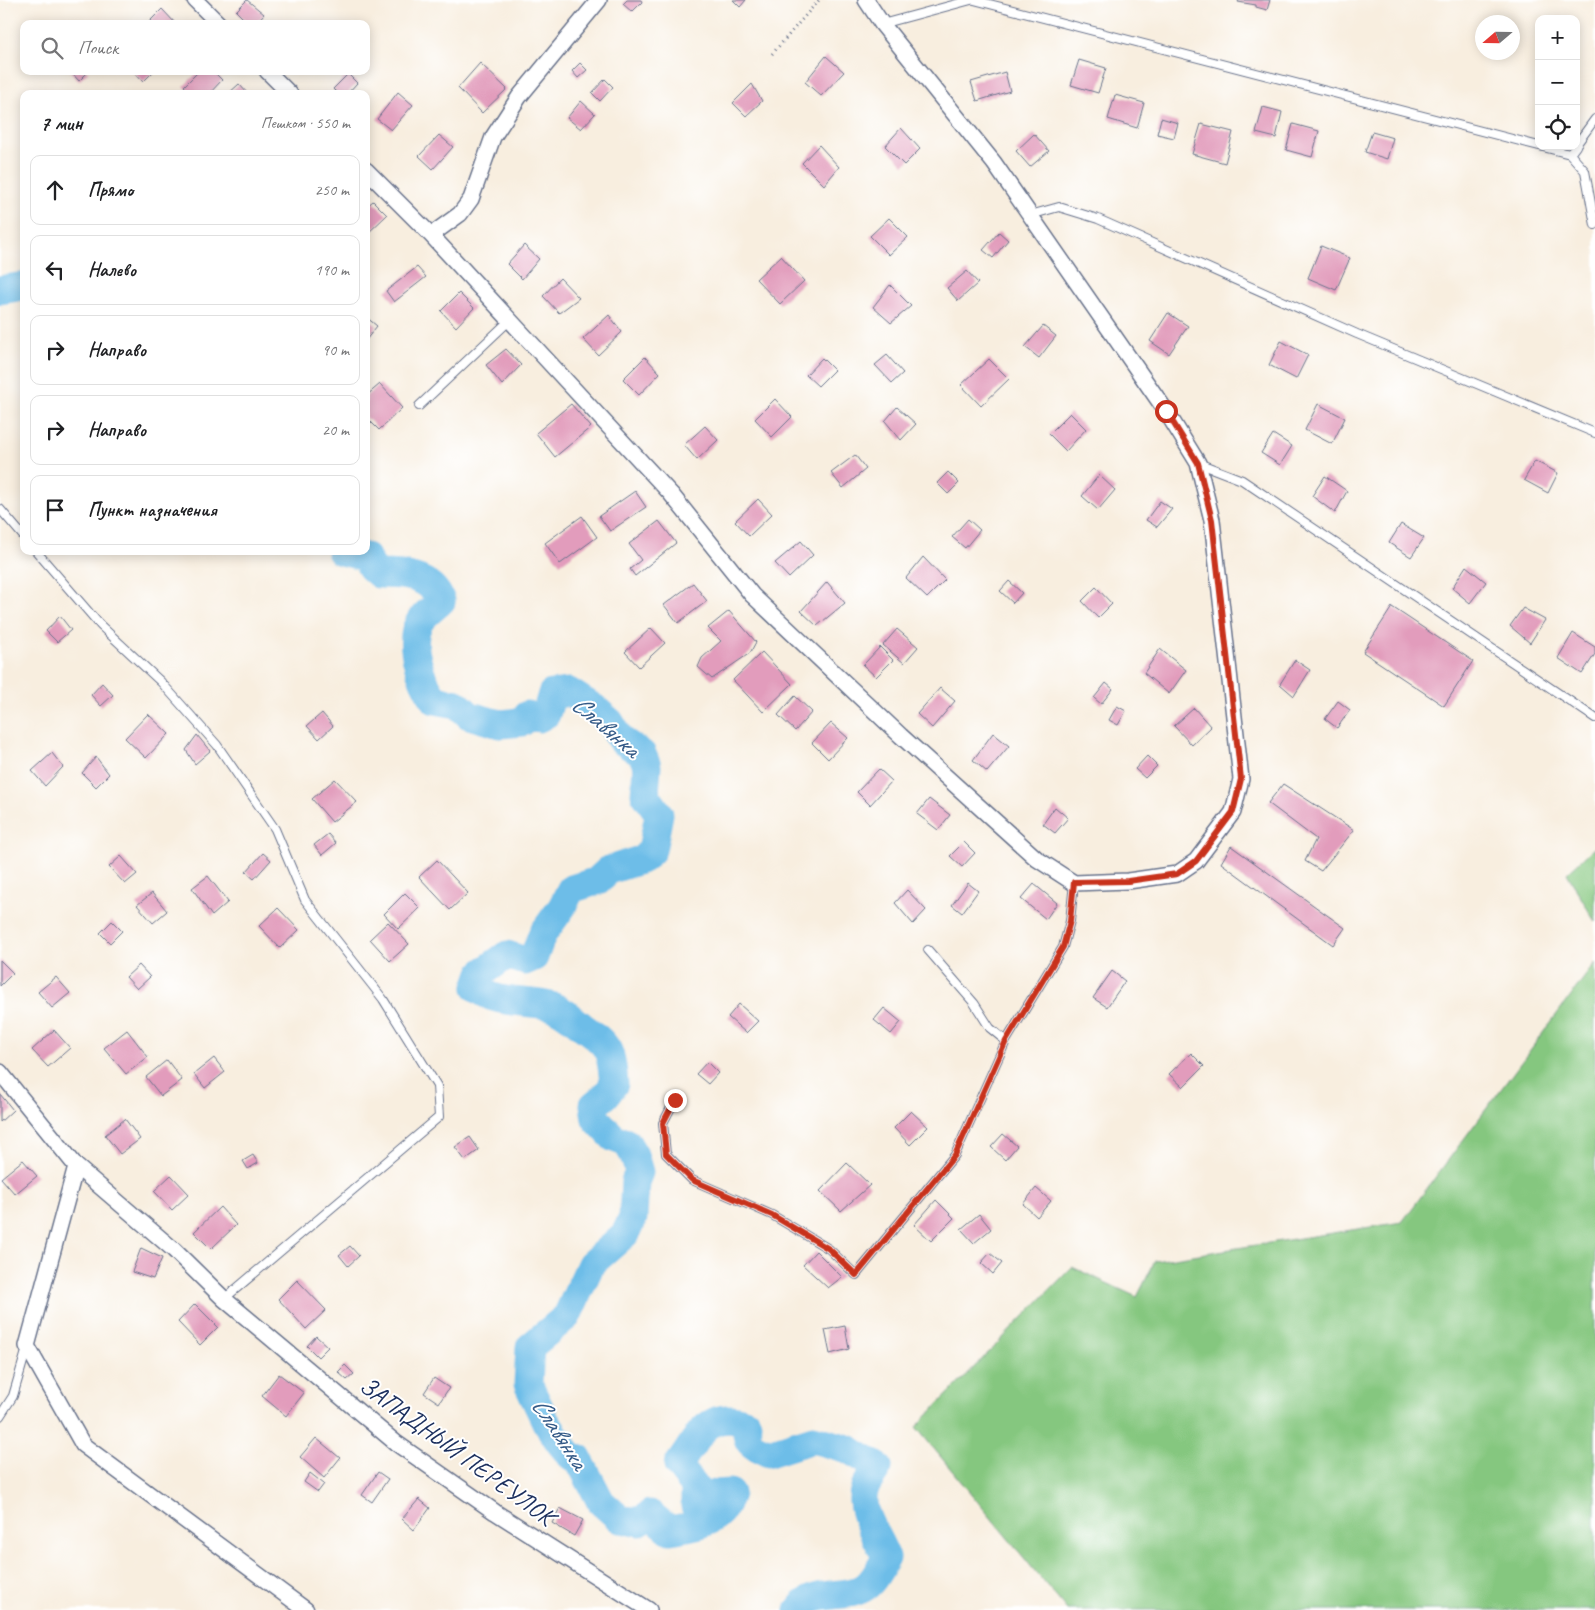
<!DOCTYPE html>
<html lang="ru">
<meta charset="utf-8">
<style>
body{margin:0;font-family:Caveat,sans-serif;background:#f6f6f6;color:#202124}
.controls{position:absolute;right:15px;top:15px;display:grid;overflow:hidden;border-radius:10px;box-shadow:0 2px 12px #0003}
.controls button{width:45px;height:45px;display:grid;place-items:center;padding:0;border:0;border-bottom:1px solid #e0e0e0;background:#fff;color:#202124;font:25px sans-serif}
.compass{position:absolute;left:1475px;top:15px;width:45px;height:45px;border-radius:50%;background:#fff;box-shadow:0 2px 12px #0003;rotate:250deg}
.stop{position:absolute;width:15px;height:15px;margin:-11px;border:4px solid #c8321e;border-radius:50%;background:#fff}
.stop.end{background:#c8321e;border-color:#fff;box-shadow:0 1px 5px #0008}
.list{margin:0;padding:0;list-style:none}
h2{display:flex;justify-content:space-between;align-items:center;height:65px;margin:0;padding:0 20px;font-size:21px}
h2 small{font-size:16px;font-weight:400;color:#757577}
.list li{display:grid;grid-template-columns:32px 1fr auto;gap:15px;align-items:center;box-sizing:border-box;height:70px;margin:0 10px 10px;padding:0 10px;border:1px solid #e0e0e0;border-radius:10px}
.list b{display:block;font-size:19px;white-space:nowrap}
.list em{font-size:16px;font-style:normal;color:#757577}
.icon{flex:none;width:28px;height:28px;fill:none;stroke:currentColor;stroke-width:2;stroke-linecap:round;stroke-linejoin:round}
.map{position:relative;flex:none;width:1595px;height:1610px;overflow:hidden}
.search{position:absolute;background:#fff;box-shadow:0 2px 12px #0003;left:20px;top:20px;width:350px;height:55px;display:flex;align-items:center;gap:12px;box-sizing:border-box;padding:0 18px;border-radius:10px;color:#757577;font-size:19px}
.panel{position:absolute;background:#fff;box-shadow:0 2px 12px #0003;left:20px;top:90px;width:350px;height:465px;border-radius:10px}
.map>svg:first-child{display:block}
</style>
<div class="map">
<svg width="1595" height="1610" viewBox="0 0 1595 1610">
<rect width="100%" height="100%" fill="#fff"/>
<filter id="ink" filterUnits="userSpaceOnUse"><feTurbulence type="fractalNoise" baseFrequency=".02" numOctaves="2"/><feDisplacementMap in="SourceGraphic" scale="10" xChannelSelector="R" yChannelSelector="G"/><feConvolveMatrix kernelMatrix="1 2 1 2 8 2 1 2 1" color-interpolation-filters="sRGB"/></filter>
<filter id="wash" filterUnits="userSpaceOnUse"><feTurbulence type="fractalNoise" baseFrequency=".0096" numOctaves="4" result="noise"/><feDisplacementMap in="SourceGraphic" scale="20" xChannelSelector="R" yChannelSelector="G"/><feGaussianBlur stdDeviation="1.12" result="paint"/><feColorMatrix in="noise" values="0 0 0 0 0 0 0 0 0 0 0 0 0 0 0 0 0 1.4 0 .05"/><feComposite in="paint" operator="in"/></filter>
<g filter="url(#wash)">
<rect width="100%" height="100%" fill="#f8eedf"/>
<path fill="#85c77f" stroke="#507b6e" d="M1595 847V922L1567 873Z
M1595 963V1610H1067L916 1427 1072 1267 1137 1297 1155 1261 1402 1222Z"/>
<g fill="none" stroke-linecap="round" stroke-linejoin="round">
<path stroke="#6dbde8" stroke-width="29" d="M0 290 24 286
M341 551 366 557 371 567 379 574C402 574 431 575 441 601 435 607 423 615 419 623 407 645 422 681 435 700L457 704 469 715 492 722 501 724 522 722 527 715 539 718 546 714 552 694 569 692 594 708 610 722 621 740 642 754 647 766 645 794 659 814 652 850 643 859 609 870 597 881 571 889 562 907 542 935 534 957 525 961 507 955 482 973 477 987C494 1006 532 999 554 1007 566 1012 573 1019 583 1027 610 1046 611 1051 614 1084L606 1095 594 1105 596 1119 614 1138 627 1143 634 1155 639 1172 635 1182 633 1218 625 1234 591 1264 567 1316 530 1347 528 1384 546 1422 561 1444 571 1456 578 1458 601 1502 620 1519 640 1522 650 1514 670 1530C697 1525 722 1524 730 1493L715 1494 695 1506V1487L678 1465C698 1439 706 1408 747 1423 745 1444 751 1445 769 1453L813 1439 848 1449 878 1467C874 1474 866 1483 864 1491 858 1514 879 1537 886 1558 881 1566 874 1581 865 1587 847 1600 813 1588 799 1610"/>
</g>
<g id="blocks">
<path fill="#e29cbc" d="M247 0 264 14 255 24H249L236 11Z
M627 0H641L642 2 632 12 623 4Z
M733 0H746L740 7Z
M1239 0H1270L1267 10 1256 7V5L1238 2Z
M162 9 176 24H147Z
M826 56 844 72 821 96 805 82Z
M1079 60 1106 68 1098 93 1071 85Z
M480 63 507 89 482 113 458 88Z
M580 63 587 70 578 78 572 71Z
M70 71H89L79 81Z
M133 71H154L143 82Z
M199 71H213L222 80 209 94H192L184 86Z
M1005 72 1010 91 977 101 971 82Z
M348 74 357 83 347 94H338L333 89Z
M605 79 613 87 600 101 592 93Z
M239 84 248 94H228Z
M752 84 762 101 746 116 733 103Z
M398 92 413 105 391 130 377 119Z
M1115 95 1144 103 1137 128 1108 119Z
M581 101 595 114 581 129 567 118Z
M1263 107 1282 112 1276 138 1256 133Z
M1161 118 1178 123 1174 138 1157 134Z
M1201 124 1233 132 1225 163 1192 154Z
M1293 124 1319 131 1312 157 1286 150Z
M901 128 920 149 904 165 885 146Z
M1372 132 1393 138 1387 159 1365 152Z
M1034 134 1049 151 1030 167 1016 151Z
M439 135 453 147 433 169 419 156Z
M819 145 839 167 824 185 802 163Z
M373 201 387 215 366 235V207Z
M889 218 908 237 889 255 870 236Z
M999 232 1008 240 993 258 983 250Z
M524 245 539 259 522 279 507 264Z
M1321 246 1350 258 1336 290 1308 278Z
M781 256 804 281 780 304 756 279Z
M417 267 426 277 394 302 386 291Z
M967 271 978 283 958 301 947 288Z
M560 278 579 298 559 313 543 296Z
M890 285 911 306 891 323 873 307Z
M459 293 474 308 456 327 441 311Z
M1168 313 1188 326 1169 354 1150 341Z
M609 315 622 332 598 355 583 339Z
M366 317 377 326 366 340Z
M1043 326 1056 336 1039 358 1025 347Z
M1281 341 1308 355 1296 379 1269 365Z
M506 349 521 365 502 385 486 365Z
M887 355 903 373 892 383 875 365Z
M645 357 660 373 639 395 623 379Z
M822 358 834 370 818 386 806 375Z
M989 359 1009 379 981 406 961 385Z
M380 384 402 408 379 430 366 417V396Z
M775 399 792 417 772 437 755 419Z
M571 404 591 427 555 457 536 433Z
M1318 404 1345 418 1332 444 1305 430Z
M897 407 916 424 901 440 885 421Z
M1070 413 1086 429 1066 451 1049 434Z
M705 426 718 440 697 460 684 445Z
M1273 434 1292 446 1280 465 1261 453Z
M855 455 866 469 843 488 831 473Z
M1535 461 1558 473 1548 493 1524 480Z
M948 472 959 483 948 494 937 483Z
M1099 475 1115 490 1098 510 1082 496Z
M1325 476 1347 491 1335 513 1312 496Z
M635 491 646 507 610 531 599 516Z
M758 499 772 514 749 536 735 521Z
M1160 501 1172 509 1157 527 1146 520Z
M582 516 597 537 560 564 545 543Z
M968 519 980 530 965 548 952 537Z
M659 521 676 543 635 576 630 569 641 560 629 544Z
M1401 524 1424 538 1411 557 1389 543Z
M801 541 813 555 789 578 775 563Z
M923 557 945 580 927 598 906 578Z
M1466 566 1486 582 1470 603 1452 588Z
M1009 581 1022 593 1013 603 1000 591Z
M827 582 845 603 817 626 801 611Z
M693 583 707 601 678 623 664 605Z
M1096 587 1112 604 1098 618 1082 601Z
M1392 607 1473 661 1444 706 1363 652Z
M1523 608 1545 620 1530 643 1510 626Z
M729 611 756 642 750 653 712 679 698 667 702 658 721 641 708 628Z
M60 616 71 630 57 642 46 631Z
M651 628 665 643 639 667 625 652Z
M897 629 918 647 904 663 883 645Z
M1573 633 1595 647V654L1582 674 1558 658Z
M880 647 893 660 876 677 863 665Z
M1160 649 1186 670 1169 694 1144 673Z
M762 652 792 684 763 712 733 680Z
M1295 660 1310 670 1294 696 1280 684Z
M102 683 113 695 101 706 91 695Z
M1106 683 1113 689 1101 704 1094 698Z
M940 688 955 701 932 728 917 714Z
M795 696 812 712 795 731 778 715Z
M1338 701 1350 710 1337 728 1325 719Z
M1117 706 1126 711 1118 725 1109 720Z
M1194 708 1211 727 1192 745 1174 726Z
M322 713 333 726 319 739 307 726Z
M148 714 169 734 146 758 125 738Z
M831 723 848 738 828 759 812 743Z
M993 733 1009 746 987 772 973 760Z
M197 735 210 751 195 764 186 750Z
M52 753 63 767 45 786 32 771Z
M1147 756 1157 766 1145 778 1135 769Z
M96 757 109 774 96 787 82 773Z
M879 769 892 781 870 805 857 792Z
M335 779 357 802 332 822 312 799Z
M1283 784 1354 830 1321 871 1305 861 1316 839 1268 803Z
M929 799 950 815 938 830 917 814Z
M1055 807 1068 818 1055 833 1043 824Z
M328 834 336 843 322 855 314 845Z
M964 842 975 853 962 867 950 856Z
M1231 846 1345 928 1333 945 1221 863Z
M263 853 271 860 254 879 246 872Z
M121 856 137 874 125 884 109 867Z
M437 860 468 893 450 910 419 877Z
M208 876 228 902 212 916 192 888Z
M968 883 978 891 962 913 952 905Z
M1034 884 1057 903 1046 919 1021 899Z
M907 890 926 910 913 924 895 903Z
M152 893 167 911 153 923 137 905Z
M405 893 420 908 398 929 384 914Z
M278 908 299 930 280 948 259 926Z
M112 921 122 931 110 943 100 933Z
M388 922 409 944 390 961 370 939Z
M0 960 13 973 0 986Z
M139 965 150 977 137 989 126 977Z
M1112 971 1125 981 1107 1007 1093 998Z
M56 977 70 993 52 1008 38 992Z
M739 1004 758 1021 746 1033 728 1017Z
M884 1008 901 1022 891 1034 874 1020Z
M54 1030 70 1048 48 1067 32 1050Z
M127 1030 148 1057 126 1074 104 1048Z
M1191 1053 1204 1066 1183 1087 1169 1074Z
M214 1058 225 1072 205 1088 194 1074Z
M167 1060 182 1080 161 1096 146 1077Z
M707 1062 718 1073 708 1084 696 1074Z
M0 1094 13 1110 0 1122Z
M911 1111 928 1127 910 1145 894 1128Z
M125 1119 140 1139 120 1154 105 1135Z
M1003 1134 1017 1146 1005 1160 991 1147Z
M470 1137 479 1150 465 1160 455 1147Z
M253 1155 258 1163 248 1169 243 1161Z
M23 1160 37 1176 15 1194 1 1178Z
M847 1163 870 1185 841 1211 820 1191Z
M171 1175 189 1194 172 1210 154 1191Z
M1036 1188 1051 1201 1037 1217 1023 1204Z
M936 1200 954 1218 931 1241 914 1225Z
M220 1207 236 1225 211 1249 194 1232Z
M979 1214 991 1229 974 1243 961 1229Z
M350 1246 359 1256 348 1266 339 1255Z
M141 1248 162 1258 153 1279 132 1272Z
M816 1251 842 1277 828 1288 803 1265Z
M990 1253 1002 1263 993 1274 981 1263Z
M297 1280 326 1310 306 1329 278 1299Z
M195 1304 218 1327 200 1345 178 1322Z
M845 1326 849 1349 830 1354 825 1330Z
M316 1336 328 1347 318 1357 307 1346Z
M345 1365 354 1374 347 1380 338 1372Z
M279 1374 304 1393 286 1416 262 1396Z
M434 1378 449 1388 439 1403 424 1393Z
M316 1438 340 1458 324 1478 300 1457Z
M378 1472 388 1479 372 1502 362 1495Z
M310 1473 324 1484 318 1492 304 1482Z
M419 1499 430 1508 414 1530 402 1519Z
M560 1508 583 1520 574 1536 552 1523Z"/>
</g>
</g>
<g filter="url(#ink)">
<use href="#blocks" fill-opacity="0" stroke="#68728b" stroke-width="1"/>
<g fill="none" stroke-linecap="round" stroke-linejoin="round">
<g stroke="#68728b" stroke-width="10">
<path id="service" d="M974 0 1539 146
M882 24 971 0
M1576 145 1595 119
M1539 146 1570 154 1576 146
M1570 154 1585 171 1595 225
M1030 215 1059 207 1098 219 1357 334 1595 433
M419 406 510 320
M1198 463 1242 480 1595 718
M0 509 24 537
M36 551 100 625 161 682 217 745 275 829 305 900 383 999 437 1086 439 1117 224 1299
M928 950 974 1003 990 1028 1006 1041
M675 1100 663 1123 666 1154 692 1180 772 1215 829 1249 856 1275 955 1155 1006 1041 1063 947 1070 921 1074 883
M0 1416 13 1396 27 1348"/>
</g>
<g stroke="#68728b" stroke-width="18">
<path id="minor" d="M195 0 219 24
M267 71 290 94
M366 170 431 235 671 494 752 595 901 736 1037 859 1074 883 1128 881 1177 874 1196 861 1233 812 1241 779 1212 520 1198 463 1166 411 994 163 882 24 866 0
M431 235 460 214 471 199 493 137 519 97 599 0
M0 1072 76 1166 174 1250 224 1299 396 1443 495 1512 649 1610
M76 1166 27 1346 83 1445 306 1610"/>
</g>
<path stroke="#68728b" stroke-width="3" stroke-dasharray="1 4" stroke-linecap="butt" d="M772 54 819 0"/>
<use href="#service" stroke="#fff" stroke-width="8"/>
<use href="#minor" stroke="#fff" stroke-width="15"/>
</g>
</g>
<g fill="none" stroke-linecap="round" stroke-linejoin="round" filter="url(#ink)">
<path stroke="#c8321e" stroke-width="6" d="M675 1100 663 1123 666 1154 692 1180 772 1215 829 1249 856 1275 955 1155 1006 1041 1063 947 1070 921 1074 882 1128 881 1177 874 1196 861 1233 812 1241 779 1212 520 1198 463 1166 411"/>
</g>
<g text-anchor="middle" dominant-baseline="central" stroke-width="4" stroke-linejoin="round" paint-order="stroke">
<g font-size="25" fill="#1b2f5e" stroke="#fff">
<text transform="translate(457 1451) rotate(36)">ЗАПАДНЫЙ ПЕРЕУЛОК</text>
</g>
<g font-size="26" font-style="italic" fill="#345a87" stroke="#fff">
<text transform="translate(606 726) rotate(41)">Славянка</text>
<text transform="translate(560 1433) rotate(57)">Славянка</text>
</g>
</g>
</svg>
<div class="controls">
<button>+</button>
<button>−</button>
<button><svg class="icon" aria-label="locate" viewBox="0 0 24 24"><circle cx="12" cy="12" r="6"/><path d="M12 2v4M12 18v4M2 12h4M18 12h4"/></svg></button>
</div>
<svg class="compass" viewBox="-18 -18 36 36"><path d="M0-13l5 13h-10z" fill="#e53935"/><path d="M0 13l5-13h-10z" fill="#757577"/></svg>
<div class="stop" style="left:1166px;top:411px"></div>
<div class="stop end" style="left:675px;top:1100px"></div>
<div class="search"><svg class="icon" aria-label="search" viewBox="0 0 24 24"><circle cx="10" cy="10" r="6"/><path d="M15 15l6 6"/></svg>Поиск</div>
<section class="panel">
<h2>7 мин<small>Пешком · 550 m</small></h2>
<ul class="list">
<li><svg class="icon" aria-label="ahead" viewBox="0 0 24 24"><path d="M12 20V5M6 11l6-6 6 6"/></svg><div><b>Прямо</b></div><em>250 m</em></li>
<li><svg class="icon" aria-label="left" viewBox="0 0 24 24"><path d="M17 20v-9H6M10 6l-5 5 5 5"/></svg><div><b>Налево</b></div><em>190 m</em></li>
<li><svg class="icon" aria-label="right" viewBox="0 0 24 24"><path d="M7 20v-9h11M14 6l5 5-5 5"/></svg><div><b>Направо</b></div><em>90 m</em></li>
<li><svg class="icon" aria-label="right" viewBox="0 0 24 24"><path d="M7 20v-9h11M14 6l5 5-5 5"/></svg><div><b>Направо</b></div><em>20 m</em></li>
<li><svg class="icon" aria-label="arrive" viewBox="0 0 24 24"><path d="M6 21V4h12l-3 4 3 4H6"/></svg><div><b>Пункт назначения</b></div></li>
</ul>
</section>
</div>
